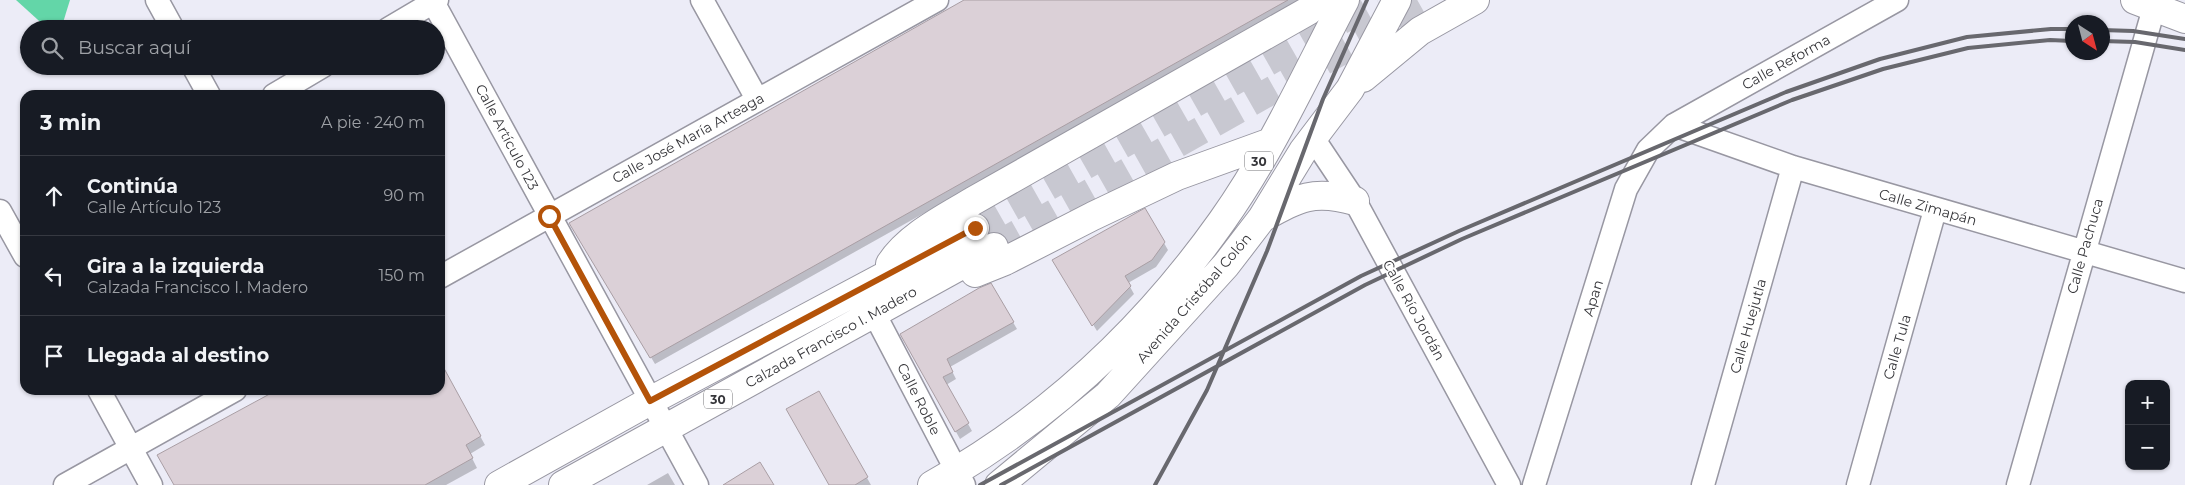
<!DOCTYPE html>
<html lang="es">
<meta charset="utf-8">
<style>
body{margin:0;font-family:Montserrat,sans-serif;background:#20242c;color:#f1f3f6}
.controls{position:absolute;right:15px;bottom:15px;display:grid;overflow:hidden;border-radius:10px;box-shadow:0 1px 4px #0004}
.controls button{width:45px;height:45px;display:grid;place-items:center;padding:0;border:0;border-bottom:1px solid #363941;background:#171b24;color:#f1f3f6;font:25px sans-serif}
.compass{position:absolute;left:2065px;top:15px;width:45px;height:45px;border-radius:50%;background:#171b24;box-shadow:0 1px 4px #0004;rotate:144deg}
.stop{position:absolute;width:15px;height:15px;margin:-11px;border:4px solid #b45309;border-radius:50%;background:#fff}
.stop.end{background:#b45309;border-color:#fff;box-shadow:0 1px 5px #0008}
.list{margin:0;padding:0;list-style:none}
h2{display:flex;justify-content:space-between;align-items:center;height:65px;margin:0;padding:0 20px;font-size:21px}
h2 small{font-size:16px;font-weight:400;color:#9ea1a6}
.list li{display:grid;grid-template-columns:32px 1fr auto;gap:15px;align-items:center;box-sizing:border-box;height:80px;padding:0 20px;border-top:1px solid #363941}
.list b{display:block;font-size:19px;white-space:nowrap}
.list p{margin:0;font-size:16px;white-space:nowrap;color:#9ea1a6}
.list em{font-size:16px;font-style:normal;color:#9ea1a6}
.icon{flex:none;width:28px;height:28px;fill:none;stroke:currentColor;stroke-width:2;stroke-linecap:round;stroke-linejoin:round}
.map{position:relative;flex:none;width:2185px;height:485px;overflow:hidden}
.search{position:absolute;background:#171b24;box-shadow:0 1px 4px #0004;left:20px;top:20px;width:425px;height:55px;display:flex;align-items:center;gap:12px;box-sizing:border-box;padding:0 18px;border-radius:28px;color:#9ea1a6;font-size:19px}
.panel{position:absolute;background:#171b24;box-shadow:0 1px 4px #0004;left:20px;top:90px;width:425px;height:305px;border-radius:15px}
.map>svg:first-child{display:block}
</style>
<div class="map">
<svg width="2185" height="485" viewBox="0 0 2185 485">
<rect width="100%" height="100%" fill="#ececf7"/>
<path fill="#63d6a8" d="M16 0H70L61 29H48Z"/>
<path fill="#0003" d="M967 0H1304L655 364 571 223Z
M1145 210 1168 250 1156 267 1128 283 1134 294 1097 331 1054 260Z
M991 285 1017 329 950 367 956 379 946 385 972 431 960 439 902 335Z
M440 363 485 445 470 454 477 468 446 485H175L280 390H440Z
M819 392 871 485H830Z
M668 473 675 485H647Z"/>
<path fill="#dbd0d7" stroke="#a99ea4" d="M964 0H1288L650 358 569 223Z
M1145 208 1165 242 1152 260 1125 276 1131 286 1092 326 1052 260Z
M991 283 1014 322 947 359 953 372 943 377 969 423 955 432 900 334 979 288Z
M440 361 481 436 466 445 473 458 425 485H174L157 455 277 390H440Z
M819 391 868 477 855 485H829L786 409Z
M760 462 774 485H723Z"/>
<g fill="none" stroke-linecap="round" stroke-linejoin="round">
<path stroke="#c8c8d1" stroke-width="28" stroke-dasharray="28 14" stroke-linecap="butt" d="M975 228 1377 0
M994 247 1432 0"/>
<g stroke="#9897a2" stroke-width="25">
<path id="minor" d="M157 0 173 29
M432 0 697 485
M702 0 757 99
M388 29 437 0
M193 66 209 95
M274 95 323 66
M1674 125 1793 167 2185 281
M1313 138 1355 201 1509 485
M0 211 25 256
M440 277 937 0
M874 313 964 485
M99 390 151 485
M65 485 235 390
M1534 485 1626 189 1648 150 1674 125 1897 0
M1703 485 1793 167
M1858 485 1935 210
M2018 485 2154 8"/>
</g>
<g stroke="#9897a2" stroke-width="30">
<path id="major" d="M2135 0 2185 19
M1363 78 1420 31 1475 0
M1262 218C1298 198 1313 189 1355 201
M890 264C908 236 945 218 973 201L1308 11 1319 0
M975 273 1005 261 1093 216 1177 176 1271 142
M499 485 650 401 975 228
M563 485 994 247
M932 485C1050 419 1144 331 1222 221 1271 152 1306 74 1345 0
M999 485 1108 395 1226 265 1262 218 1303 151 1350 89 1397 0"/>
</g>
<use href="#minor" stroke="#fff" stroke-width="22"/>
<use href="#major" stroke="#fff" stroke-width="28"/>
<path stroke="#68686e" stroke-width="4" d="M2102 30 2133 31 2185 39
M2102 41 2135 42 2185 50
M980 485 1361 276 1459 231 1786 92 1880 59 1967 37 2051 29H2072
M1001 485 1365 285 1462 239 1792 100 1883 69 1968 48 2050 40 2072 41
M1155 485 1207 390 1267 251 1323 99 1367 0"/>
</g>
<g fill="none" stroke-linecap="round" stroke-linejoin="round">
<path stroke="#b45309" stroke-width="6" d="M549 216 650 401 975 228"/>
</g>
<g text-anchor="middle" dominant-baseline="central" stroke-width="4" stroke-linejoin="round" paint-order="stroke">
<g fill="#fff" stroke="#737376" stroke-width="1">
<rect x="1245" y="151.5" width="28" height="19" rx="4"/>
<rect x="704" y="389.5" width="28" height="19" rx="4"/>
</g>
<g font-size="12" font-weight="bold" fill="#37373b">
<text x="1259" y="161">30</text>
<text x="718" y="399">30</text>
</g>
<g font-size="14" fill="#37373b" stroke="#fff">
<text transform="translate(1786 62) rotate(-29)">Calle Reforma</text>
<text transform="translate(507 137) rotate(62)">Calle Artículo 123</text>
<text transform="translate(688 138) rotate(-29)">Calle José María Arteaga</text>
<text transform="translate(1928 207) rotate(16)">Calle Zimapán</text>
<text transform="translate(2085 246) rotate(-74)">Calle Pachuca</text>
<text transform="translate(1194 298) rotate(-49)">Avenida Cristóbal Colón</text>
<text transform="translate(1593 298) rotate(-73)">Apan</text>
<text transform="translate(1414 310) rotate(61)">Calle Río Jordán</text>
<text transform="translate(1748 326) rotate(-74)">Calle Huejutla</text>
<text transform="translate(831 337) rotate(-29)">Calzada Francisco I. Madero</text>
<text transform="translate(1897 347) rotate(-74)">Calle Tula</text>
<text transform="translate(919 399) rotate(63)">Calle Roble</text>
</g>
</g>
</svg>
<div class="controls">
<button>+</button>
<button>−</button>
</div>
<svg class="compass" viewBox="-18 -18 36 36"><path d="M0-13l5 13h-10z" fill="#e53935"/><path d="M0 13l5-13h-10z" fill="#9ea1a6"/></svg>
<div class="stop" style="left:549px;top:216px"></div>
<div class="stop end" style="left:975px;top:228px"></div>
<div class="search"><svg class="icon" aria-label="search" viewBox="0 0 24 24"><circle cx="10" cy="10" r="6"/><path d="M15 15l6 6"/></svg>Buscar aquí</div>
<section class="panel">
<h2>3 min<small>A pie · 240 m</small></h2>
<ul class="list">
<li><svg class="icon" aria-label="ahead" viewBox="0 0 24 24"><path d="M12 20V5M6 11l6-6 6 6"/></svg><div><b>Continúa</b><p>Calle Artículo 123</p></div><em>90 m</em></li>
<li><svg class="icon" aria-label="left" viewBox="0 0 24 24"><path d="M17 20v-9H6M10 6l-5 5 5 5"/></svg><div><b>Gira a la izquierda</b><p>Calzada Francisco I. Madero</p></div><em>150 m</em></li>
<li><svg class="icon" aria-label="arrive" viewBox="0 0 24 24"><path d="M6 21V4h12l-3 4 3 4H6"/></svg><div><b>Llegada al destino</b></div></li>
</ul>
</section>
</div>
